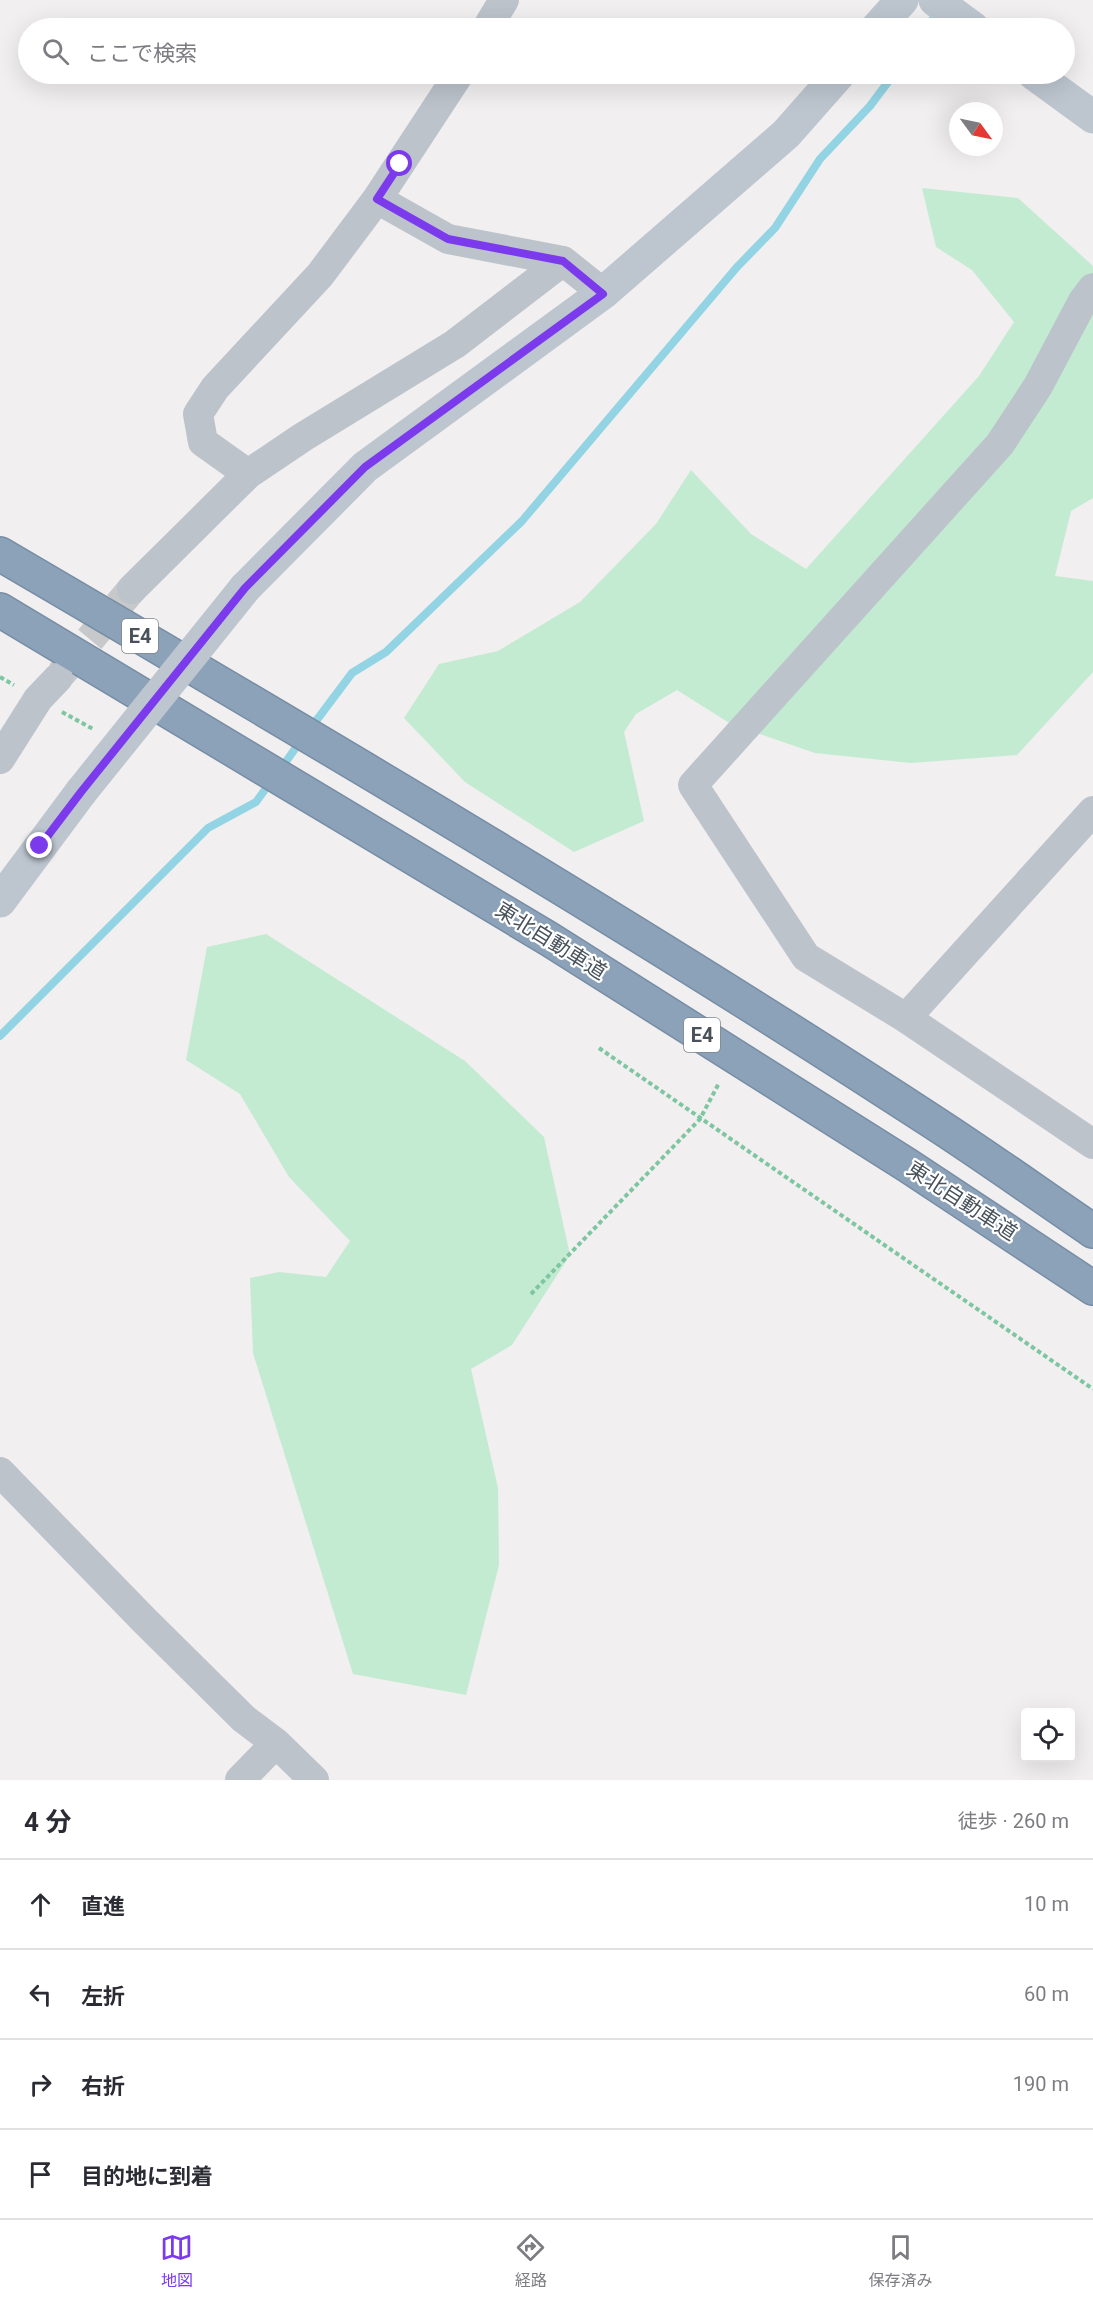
<!DOCTYPE html>
<html lang="ja">
<meta charset="utf-8">
<style>
body{margin:0;font-family:Roboto,"Noto Sans JP",sans-serif;background:#f7f7f7;color:#2b2b33}
.controls{position:absolute;right:18px;bottom:18px;display:grid;overflow:hidden;border-radius:6px;box-shadow:0 6px 24px #0002}
.controls button{width:54px;height:54px;display:grid;place-items:center;padding:0;border:0;border-bottom:2px solid #e1e1e2;background:#fff;color:#2b2b33;font:30px sans-serif}
.compass{position:absolute;left:949px;top:102px;width:54px;height:54px;border-radius:50%;background:#fff;box-shadow:0 6px 24px #0002;rotate:123deg}
.stop{position:absolute;width:18px;height:18px;margin:-14px;border:4px solid #7c3aed;border-radius:50%;background:#fff}
.stop.end{background:#7c3aed;border-color:#fff;box-shadow:0 2px 6px #0008}
.list{margin:0;padding:0;list-style:none}
h2{display:flex;justify-content:space-between;align-items:center;height:78px;margin:0;padding:0 24px;font-size:26px}
h2 small{font-size:20px;font-weight:400;color:#7c7c81}
.list li{display:grid;grid-template-columns:39px 1fr auto;gap:18px;align-items:center;box-sizing:border-box;height:90px;padding:0 24px;border-top:2px solid #e1e1e2}
.list b{display:block;font-size:22px;white-space:nowrap}
.list em{font-size:20px;font-style:normal;color:#7c7c81}
.icon{flex:none;width:33px;height:33px;fill:none;stroke:currentColor;stroke-width:2;stroke-linecap:round;stroke-linejoin:round}
.map{position:relative;flex:none;width:1093px;height:1780px;overflow:hidden}
.search{position:absolute;background:#fff;box-shadow:0 6px 24px #0002;left:18px;right:18px;top:18px;height:66px;display:flex;align-items:center;gap:15px;box-sizing:border-box;padding:0 21px;border-radius:33px;color:#7c7c81;font-size:22px}
.sheet{height:438px;background:#fff}
nav{display:flex;justify-content:space-around;align-items:center;box-sizing:border-box;height:84px;border-top:2px solid #e1e1e2;background:#fff;font-size:16px;color:#7c7c81}
nav a{display:grid;justify-items:center;gap:3px}
nav .on{color:#7c3aed}
.map>svg:first-child{display:block}
</style>
<div class="map">
<svg width="1093" height="1780" viewBox="0 0 1093 1780">
<rect width="100%" height="100%" fill="#f1efef"/>
<path fill="#c2ebd1" d="M922 188 1018 198 1093 266V498L1071 511 1055 576 1093 581V672L1017 755 911 763 815 753 731 724 677 690 636 714 624 732 644 821 574 852 465 782 404 718 439 664 498 651 580 602 656 524 691 470 751 534 806 569 979 376 1014 322 972 270 936 247Z
M266 934 465 1061 544 1137 570 1255 512 1345 471 1369 498 1488 499 1565 466 1695 353 1674 253 1353 250 1278 279 1272 326 1277 350 1241 289 1177 240 1094 186 1060 207 947Z"/>
<g fill="none" stroke-linecap="round" stroke-linejoin="round">
<path stroke="#93d4e4" stroke-width="8" d="M926 28 938 12
M310 729 352 673 386 652 522 521 737 267 775 228 820 159 870 106 894 74
M280 770 302 739
M0 1036 208 828 256 802 272 780"/>
<path stroke="#c7c8ca" stroke-width="30" stroke-dasharray="30 15" stroke-linecap="butt" d="M61 674 132 589"/>
<g stroke="#778da5" stroke-width="36">
<path id="highway" d="M0 554C314 738 628 923 933 1122 987 1157 1040 1195 1093 1231
M0 610 549 939 907 1165 1093 1288"/>
</g>
<path stroke="#7dc6a1" stroke-width="4" stroke-dasharray="4.5 3" stroke-linecap="butt" d="M0 677 14 685
M62 712 93 729
M599 1048 1093 1389
M531 1294 700 1119 719 1083"/>
<path stroke="#bcc3cb" stroke-width="30" d="M487 28 504 0
M377 199 448 239 563 261 603 293
M1093 288 1083 301 1038 386 1000 444 693 785 806 957 906 1018 1093 1144
M248 474 203 442 198 414 215 388 320 275 377 199 459 74
M132 589 248 474 303 437 455 344 563 261
M0 759 38 699 58 678
M906 1018 1093 811
M0 1472 144 1620 244 1719 276 1743 314 1780
M240 1780 276 1743"/>
<path stroke="#bdc6cf" stroke-width="33" d="M935 0 973 28
M877 28 902 0
M1034 74 1093 117
M245 588 365 467 603 293 786 134 839 74
M0 901 81 792"/>
<use href="#highway" stroke="#8ba2b9" stroke-width="33"/>
<path stroke="#bdc6cf" stroke-width="33" d="M81 792 245 588"/>
</g>
<g fill="none" stroke-linecap="round" stroke-linejoin="round">
<path stroke="#7c3aed" stroke-width="8" d="M40 846 81 792 245 588 365 467 603 294 563 261 448 239 377 199 400 164"/>
</g>
<g text-anchor="middle" dominant-baseline="central" stroke-width="4.5" stroke-linejoin="round" paint-order="stroke">
<g fill="#fff" stroke="#80868c" stroke-width="1.5">
<rect x="122" y="619" width="36" height="34" rx="4.5"/>
<rect x="684" y="1018" width="36" height="34" rx="4.5"/>
</g>
<g font-size="20" font-weight="bold" fill="#49525b">
<text x="140" y="636">E4</text>
<text x="702" y="1035">E4</text>
</g>
<g font-size="21" fill="#49525b" stroke="#fff">
<text transform="translate(551 941) rotate(32)">東北自動車道</text>
<text transform="translate(962 1201) rotate(33)">東北自動車道</text>
</g>
</g>
</svg>
<div class="controls">
<button><svg class="icon" aria-label="locate" viewBox="0 0 24 24"><circle cx="12" cy="12" r="6"/><path d="M12 2v4M12 18v4M2 12h4M18 12h4"/></svg></button>
</div>
<svg class="compass" viewBox="-18 -18 36 36"><path d="M0-13l5 13h-10z" fill="#e53935"/><path d="M0 13l5-13h-10z" fill="#7c7c81"/></svg>
<div class="stop" style="left:400px;top:164px"></div>
<div class="stop end" style="left:40px;top:846px"></div>
<div class="search"><svg class="icon" aria-label="search" viewBox="0 0 24 24"><circle cx="10" cy="10" r="6"/><path d="M15 15l6 6"/></svg>ここで検索</div>
</div>
<section class="sheet">
<h2>4 分<small>徒歩 · 260 m</small></h2>
<ul class="list">
<li><svg class="icon" aria-label="ahead" viewBox="0 0 24 24"><path d="M12 20V5M6 11l6-6 6 6"/></svg><div><b>直進</b></div><em>10 m</em></li>
<li><svg class="icon" aria-label="left" viewBox="0 0 24 24"><path d="M17 20v-9H6M10 6l-5 5 5 5"/></svg><div><b>左折</b></div><em>60 m</em></li>
<li><svg class="icon" aria-label="right" viewBox="0 0 24 24"><path d="M7 20v-9h11M14 6l5 5-5 5"/></svg><div><b>右折</b></div><em>190 m</em></li>
<li><svg class="icon" aria-label="arrive" viewBox="0 0 24 24"><path d="M6 21V4h12l-3 4 3 4H6"/></svg><div><b>目的地に到着</b></div></li>
</ul>
</section>
<nav>
<a class="on"><svg class="icon" aria-label="map" viewBox="0 0 24 24"><path d="M3 6l6-2 6 2 6-2v14l-6 2-6-2-6 2zM9 4v14M15 6v14"/></svg>地図</a>
<a><svg class="icon" aria-label="directions" viewBox="0 0 24 24"><path d="M12 3l9 9-9 9-9-9zM9 14v-3h6M13 9l2 2-2 2"/></svg>経路</a>
<a><svg class="icon" aria-label="saved" viewBox="0 0 24 24"><path d="M7 4h10v16l-5-4-5 4z"/></svg>保存済み</a>
</nav>
